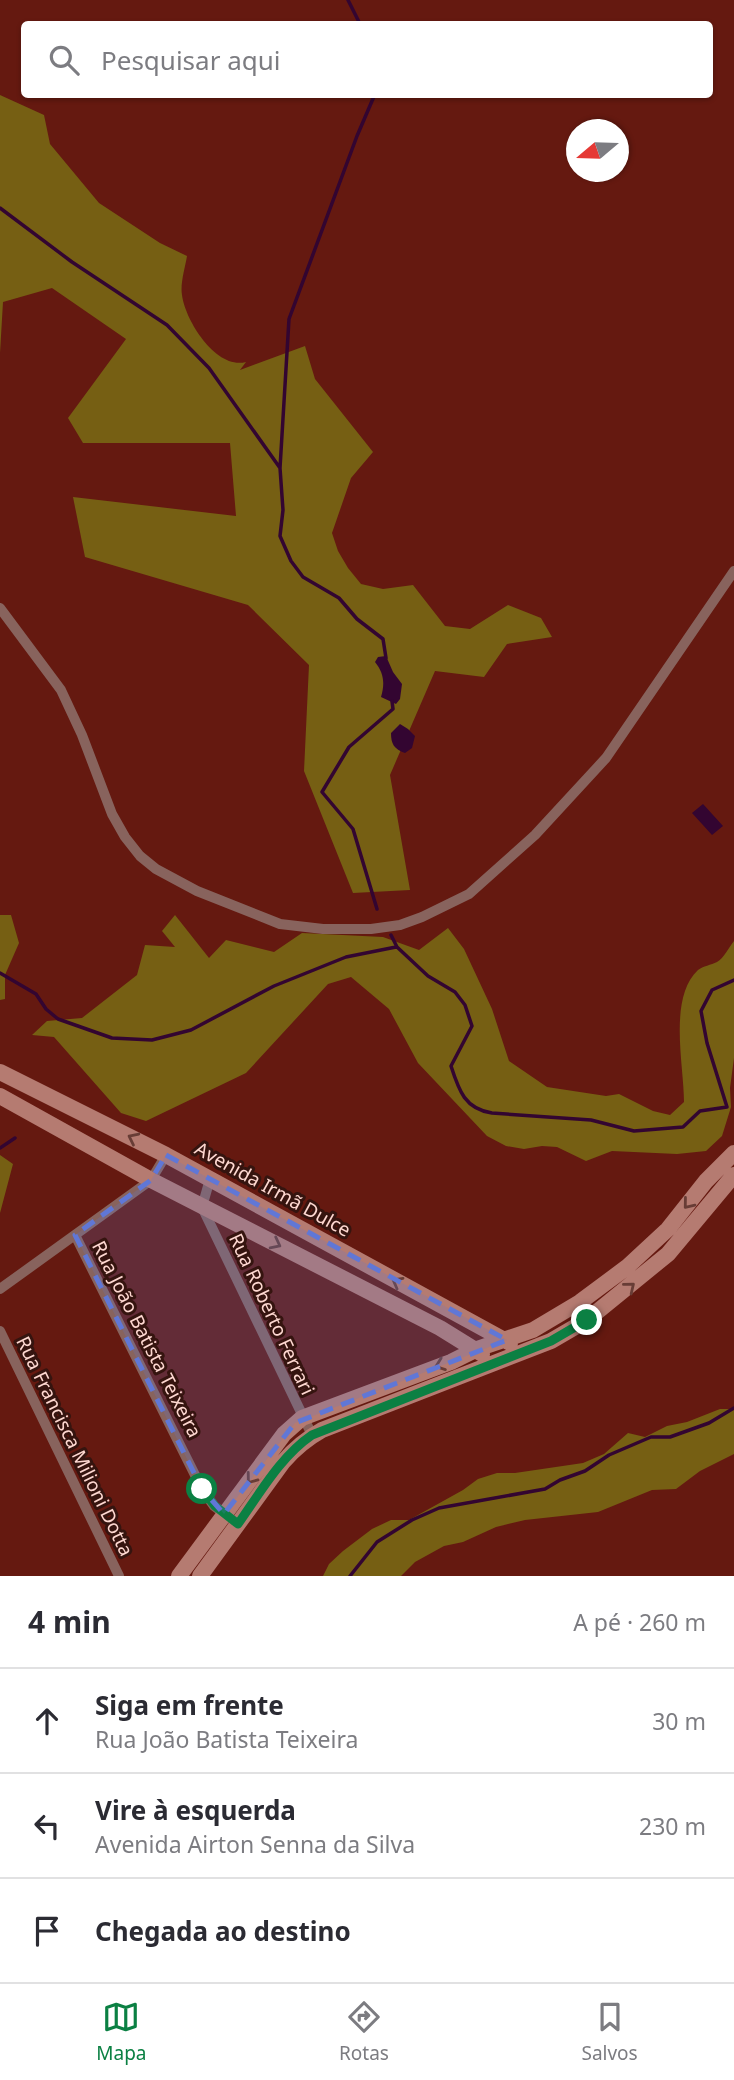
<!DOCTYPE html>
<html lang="pt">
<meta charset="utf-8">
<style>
body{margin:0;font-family:"Noto Sans",sans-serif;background:#f7f7f7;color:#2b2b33}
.compass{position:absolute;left:566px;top:119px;width:63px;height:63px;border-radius:50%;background:#fff;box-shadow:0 2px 5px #0004;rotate:251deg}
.stop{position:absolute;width:21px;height:21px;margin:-16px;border:5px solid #0b8043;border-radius:50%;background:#fff}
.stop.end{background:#0b8043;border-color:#fff;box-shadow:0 2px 7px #0008}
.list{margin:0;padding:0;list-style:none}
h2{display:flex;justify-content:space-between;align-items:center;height:91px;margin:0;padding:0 28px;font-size:30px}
h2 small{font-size:23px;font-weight:400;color:#7c7c81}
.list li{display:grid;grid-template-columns:46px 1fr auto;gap:21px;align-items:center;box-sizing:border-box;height:105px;padding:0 28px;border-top:2px solid #e1e1e2}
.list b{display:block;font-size:26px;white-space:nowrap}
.list p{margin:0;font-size:23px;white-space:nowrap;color:#7c7c81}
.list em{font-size:23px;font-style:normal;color:#7c7c81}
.icon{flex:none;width:38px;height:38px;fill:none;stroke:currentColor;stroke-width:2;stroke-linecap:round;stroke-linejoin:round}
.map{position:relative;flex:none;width:734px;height:1576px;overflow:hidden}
.search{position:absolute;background:#fff;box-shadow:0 2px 5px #0004;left:21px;right:21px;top:21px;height:77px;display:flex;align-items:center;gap:18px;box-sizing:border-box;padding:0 24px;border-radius:7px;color:#7c7c81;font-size:26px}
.sheet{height:406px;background:#fff}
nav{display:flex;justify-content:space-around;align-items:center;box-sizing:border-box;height:98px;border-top:2px solid #e1e1e2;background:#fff;font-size:19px;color:#7c7c81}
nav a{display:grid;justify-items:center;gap:4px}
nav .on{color:#0b8043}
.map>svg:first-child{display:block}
</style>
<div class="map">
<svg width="734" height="1576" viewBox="0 0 734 1576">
<rect width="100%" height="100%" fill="#651910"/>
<path fill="#765f13" d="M0 95 44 115 50 144 99 203 160 243 187 256C185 268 180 284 182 295 185 320 216 370 246 362L240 370 305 346 315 379 373 452 351 478 332 533 338 551 348 568 361 584 383 589 413 585 445 626 470 629 508 605 541 618 552 637 507 644 484 677 435 671 390 775 410 890 353 893 304 771 309 665 248 605 85 557 73 497 236 516 230 443H83L68 418 126 339 52 288 3 302 0 353Z
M0 915H11L19 943 5 975V999L0 1000Z
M175 915 209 958 226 940 274 952 302 933 383 937 419 950 448 928 464 949 492 1009 509 1061 547 1087 606 1096 619 1094 653 1111 670 1115 684 1102C684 1065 668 998 698 970 703 966 711 965 717 962 724 958 729 947 734 941V1058L730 1088 731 1107 722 1136 706 1151 677 1154 612 1151 586 1161 557 1147 542 1146 524 1149 506 1146 487 1136 418 1063 389 1009 351 977 328 984 246 1073 146 1121 121 1113 54 1037 32 1035 47 1021 82 1018 137 975 145 945 175 947 162 931Z
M0 1155 13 1164 0 1213Z
M720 1409H734V1454L700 1471 676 1489 652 1490 598 1512 525 1520 496 1527 463 1542 444 1546 415 1562 401 1576H323L329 1564 343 1551 372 1529 391 1520H409L463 1490 478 1479 497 1473H515L583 1463 604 1454 628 1433 645 1437 667 1426 687 1422Z"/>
<path fill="#330531" d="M386 656 393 672 402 684 400 699 396 704 381 697C385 684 384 673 375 662L378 657Z
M400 724 408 729 415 736 412 748 405 753C394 749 391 744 391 733Z
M703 804 723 826 712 835 692 813Z"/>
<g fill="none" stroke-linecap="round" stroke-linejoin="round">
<path stroke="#330531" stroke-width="3.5" d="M348 0 360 24
M0 208 72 262 167 325 209 368 280 468 283 510 280 536 291 561 303 577 339 598 357 619 383 639 386 658
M280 468 289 319 357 136 375 94
M377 909 353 829 322 792 349 747 393 709 392 701
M391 935 397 947 428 976 455 992 465 1005 472 1026 451 1066C459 1091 465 1109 492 1113L591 1120 634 1131 683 1127 700 1111 727 1107 707 1043 701 1011 712 990 734 980
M0 973 36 994 46 1009 58 1019 112 1038 152 1040 191 1030 274 986 346 957 396 947
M0 1148 15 1138
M350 1576 377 1542 412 1520 439 1508 545 1489 560 1480 585 1471 609 1455 651 1437H670L709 1423 734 1408"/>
<path stroke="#88635d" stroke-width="10" d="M0 608 61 690 82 735 112 814 125 837 140 856 156 869 197 891 280 924 323 929H371L400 925 422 917 469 894 535 835 606 758 734 571
M210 1179 202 1207 312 1435
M75 1235 202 1489 214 1506 230 1518
M0 1289 151 1180 166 1155
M0 1331 119 1576"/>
<path stroke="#b57b71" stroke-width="16" d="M0 1072 166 1155 510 1343
M0 1096 151 1180 440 1328 482 1354
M179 1576 284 1434 302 1418 451 1362 477 1349 533 1330 580 1302 627 1267 668 1229 706 1181 734 1153
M200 1576 283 1462C295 1448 306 1439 322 1430L551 1341 587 1320 668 1254 734 1175"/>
</g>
<defs><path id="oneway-chevron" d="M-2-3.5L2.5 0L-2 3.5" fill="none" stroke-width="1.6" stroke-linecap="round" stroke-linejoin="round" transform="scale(1.75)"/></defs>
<g stroke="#683d36">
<use href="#oneway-chevron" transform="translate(133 1138) rotate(-154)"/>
<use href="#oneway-chevron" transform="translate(688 1204) rotate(129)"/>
<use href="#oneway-chevron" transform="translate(276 1244) rotate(27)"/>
<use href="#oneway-chevron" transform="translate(397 1282) rotate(-151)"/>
<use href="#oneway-chevron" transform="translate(630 1287) rotate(-39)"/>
<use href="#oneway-chevron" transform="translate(440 1365) rotate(160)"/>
<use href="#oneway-chevron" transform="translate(251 1479) rotate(127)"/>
</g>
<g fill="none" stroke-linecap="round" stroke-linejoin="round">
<path stroke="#0b8043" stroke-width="9" d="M202 1489 215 1506 238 1524C260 1493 281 1456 312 1435L551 1341 587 1320"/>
</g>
<path fill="#6077d6" fill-opacity="0.2" stroke="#6077d6" stroke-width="5" stroke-dasharray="14 9" stroke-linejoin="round" d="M166 1155 507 1340 295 1423 224 1514 202 1489 75 1235 151 1180Z"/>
<g text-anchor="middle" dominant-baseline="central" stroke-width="6" stroke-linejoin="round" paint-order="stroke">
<g font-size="19" fill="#fed8d1" stroke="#35140f">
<text transform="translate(273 1189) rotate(29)">Avenida Irmã Dulce</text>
<text transform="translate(272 1314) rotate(65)">Rua Roberto Ferrari</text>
<text transform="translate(147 1339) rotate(63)">Rua João Batista Teixeira</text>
<text transform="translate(75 1446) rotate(64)">Rua Francisca Milioni Dotta</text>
</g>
</g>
</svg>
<svg class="compass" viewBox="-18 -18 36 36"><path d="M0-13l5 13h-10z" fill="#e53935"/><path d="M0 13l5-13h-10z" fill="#7c7c81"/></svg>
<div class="stop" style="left:202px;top:1489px"></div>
<div class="stop end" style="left:587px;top:1320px"></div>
<div class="search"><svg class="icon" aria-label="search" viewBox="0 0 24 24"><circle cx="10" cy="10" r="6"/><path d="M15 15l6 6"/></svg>Pesquisar aqui</div>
</div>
<section class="sheet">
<h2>4 min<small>A pé · 260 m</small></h2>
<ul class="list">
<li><svg class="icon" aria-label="ahead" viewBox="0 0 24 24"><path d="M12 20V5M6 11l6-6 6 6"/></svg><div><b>Siga em frente</b><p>Rua João Batista Teixeira</p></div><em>30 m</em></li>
<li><svg class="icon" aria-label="left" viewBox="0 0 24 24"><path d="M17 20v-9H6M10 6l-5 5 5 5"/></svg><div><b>Vire à esquerda</b><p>Avenida Airton Senna da Silva</p></div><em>230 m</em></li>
<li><svg class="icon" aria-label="arrive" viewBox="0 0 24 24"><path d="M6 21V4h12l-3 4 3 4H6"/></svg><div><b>Chegada ao destino</b></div></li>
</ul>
</section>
<nav>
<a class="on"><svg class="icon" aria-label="map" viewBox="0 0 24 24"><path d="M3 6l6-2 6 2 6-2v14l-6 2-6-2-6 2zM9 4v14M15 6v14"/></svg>Mapa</a>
<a><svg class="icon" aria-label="directions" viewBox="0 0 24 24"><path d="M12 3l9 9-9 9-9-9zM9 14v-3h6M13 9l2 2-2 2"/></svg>Rotas</a>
<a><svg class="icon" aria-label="saved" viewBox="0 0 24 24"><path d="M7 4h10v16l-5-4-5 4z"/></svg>Salvos</a>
</nav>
